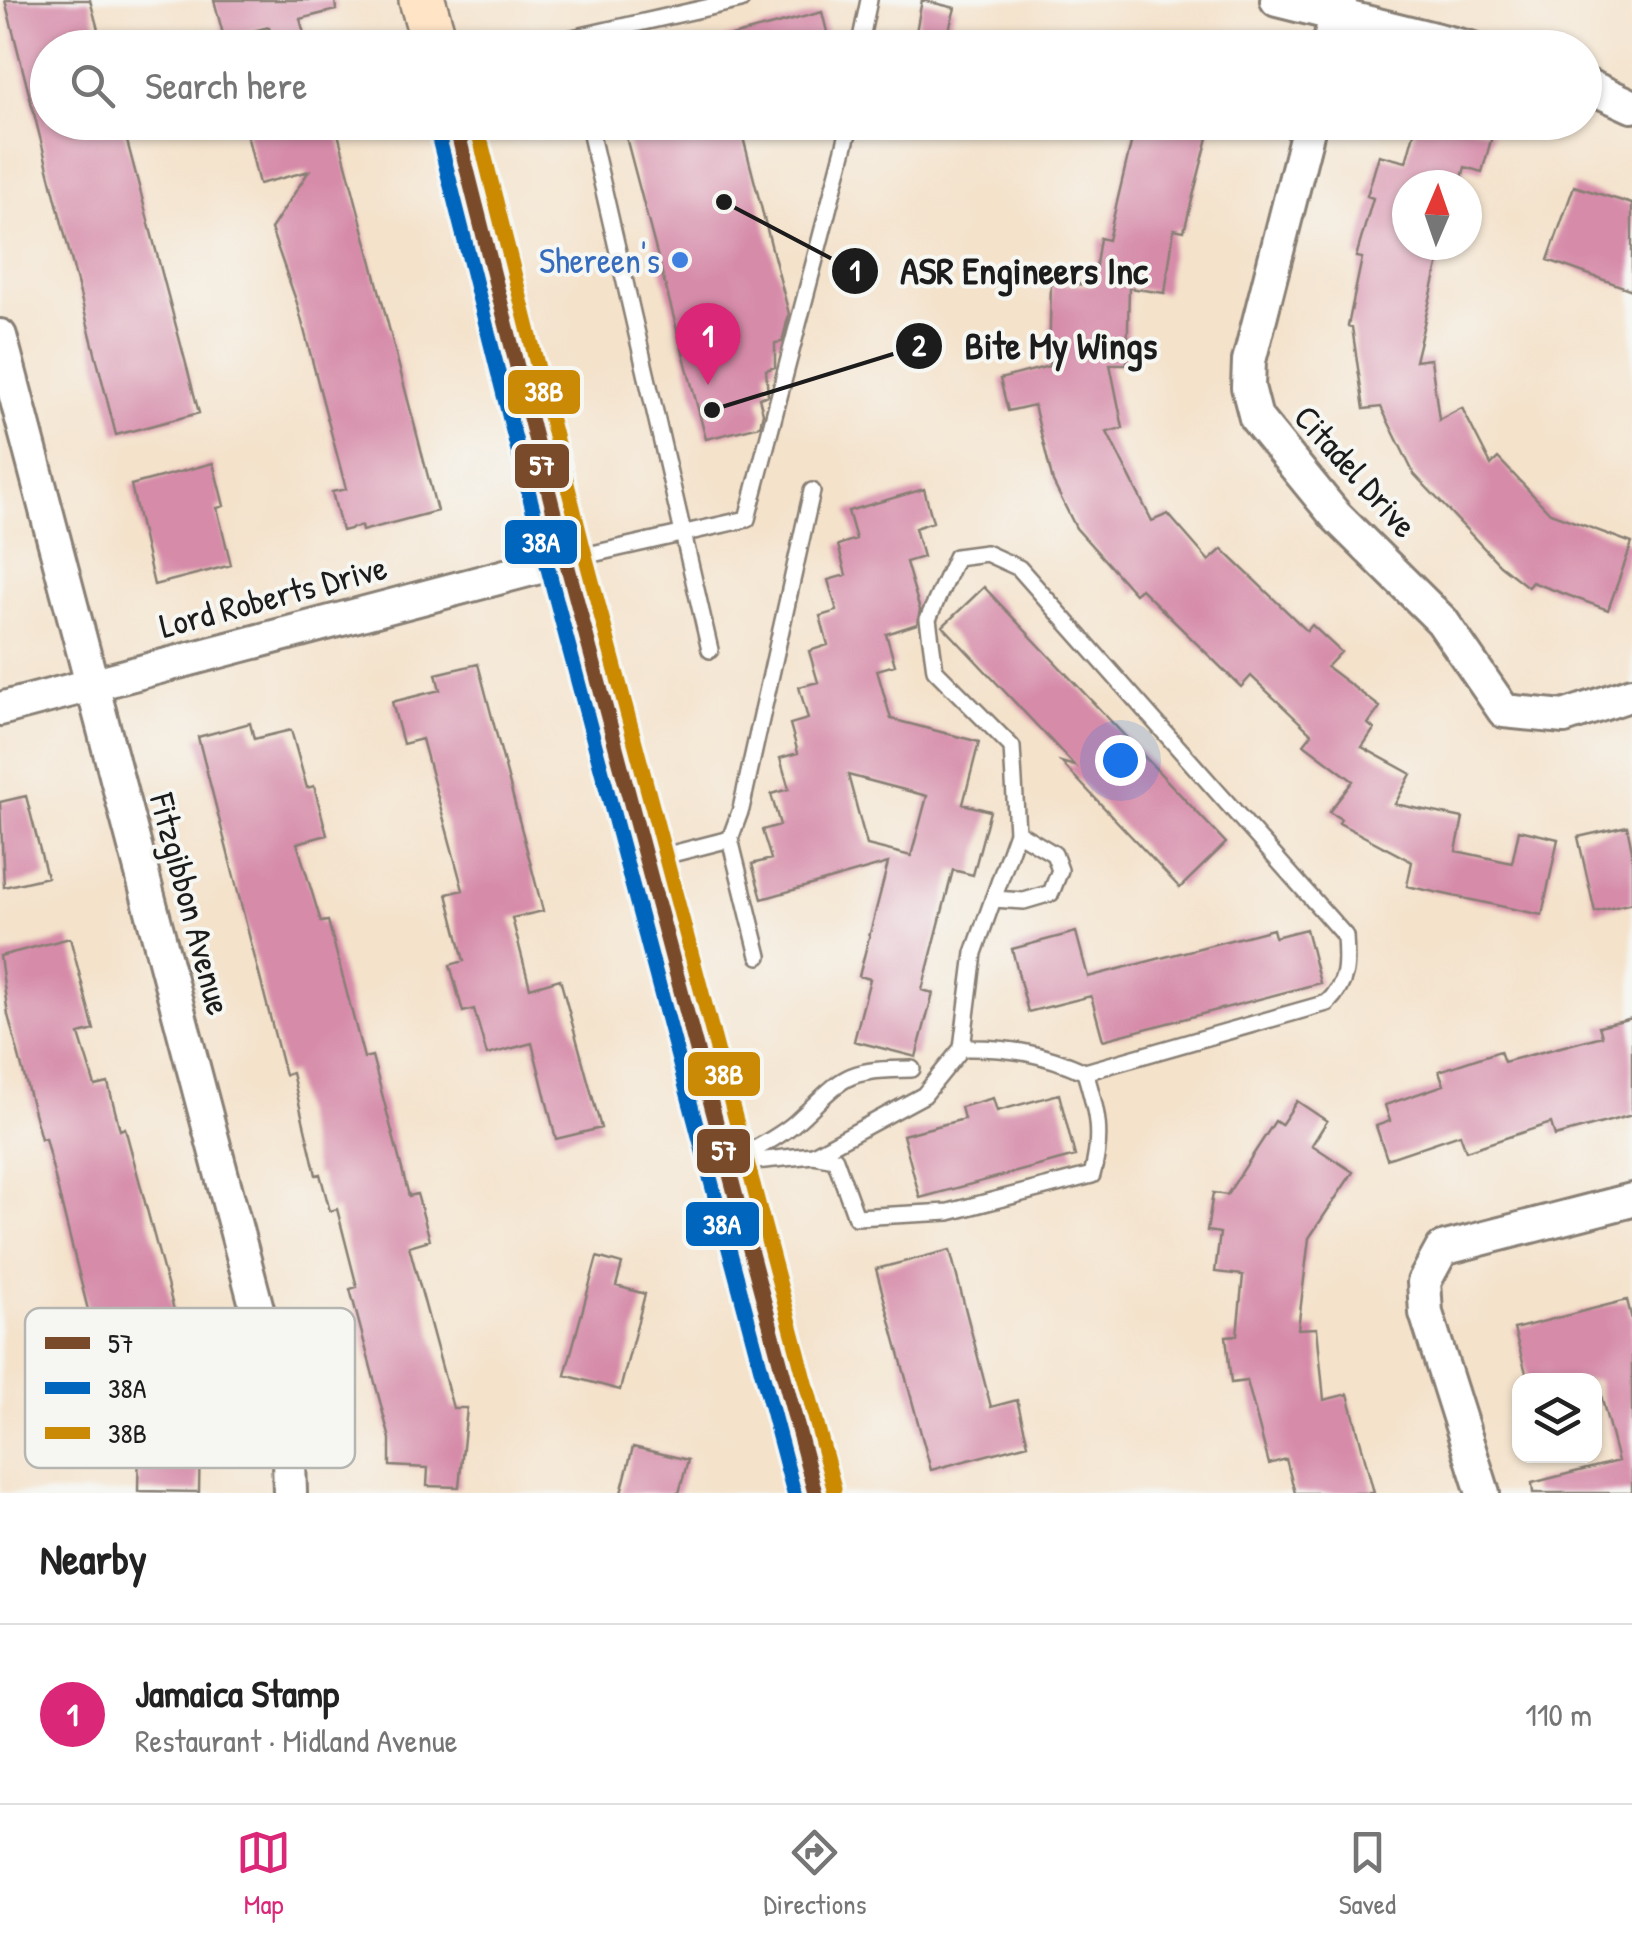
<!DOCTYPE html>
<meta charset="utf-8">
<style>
body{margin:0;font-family:"Patrick Hand",sans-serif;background:#f2f2f2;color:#222}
.controls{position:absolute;right:30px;bottom:30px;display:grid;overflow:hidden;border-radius:20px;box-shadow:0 2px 8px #0004}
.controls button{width:90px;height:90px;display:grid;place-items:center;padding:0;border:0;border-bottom:2px solid #e0e0e0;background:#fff;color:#222;font:50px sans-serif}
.compass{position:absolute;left:1392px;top:170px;width:90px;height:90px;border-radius:50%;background:#fff;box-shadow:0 2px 8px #0004;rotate:2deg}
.you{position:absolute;left:1120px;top:760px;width:35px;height:35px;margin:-25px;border:8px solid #fff;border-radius:50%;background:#1a73e8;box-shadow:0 0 0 15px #1a73e833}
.badge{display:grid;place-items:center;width:65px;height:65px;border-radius:50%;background:#db2777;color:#fff;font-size:32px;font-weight:700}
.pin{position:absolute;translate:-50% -82px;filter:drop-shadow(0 2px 5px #0008)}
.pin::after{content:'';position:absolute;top:52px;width:35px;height:30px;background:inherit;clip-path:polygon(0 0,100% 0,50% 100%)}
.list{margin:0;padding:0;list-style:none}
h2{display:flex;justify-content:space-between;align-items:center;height:130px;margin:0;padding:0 40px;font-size:42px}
h2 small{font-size:32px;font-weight:400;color:#767676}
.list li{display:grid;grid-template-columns:65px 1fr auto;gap:30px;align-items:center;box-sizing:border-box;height:180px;padding:0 40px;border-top:2px solid #e0e0e0}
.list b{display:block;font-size:38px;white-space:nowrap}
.list p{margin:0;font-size:32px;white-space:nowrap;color:#767676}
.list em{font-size:32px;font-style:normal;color:#767676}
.icon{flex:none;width:55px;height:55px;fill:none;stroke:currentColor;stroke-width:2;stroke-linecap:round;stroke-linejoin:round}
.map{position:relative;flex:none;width:1632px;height:1493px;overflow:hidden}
.search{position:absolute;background:#fff;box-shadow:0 2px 8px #0004;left:30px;right:30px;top:30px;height:110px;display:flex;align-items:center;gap:25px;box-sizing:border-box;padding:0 35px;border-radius:55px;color:#767676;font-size:38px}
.sheet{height:310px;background:#fff}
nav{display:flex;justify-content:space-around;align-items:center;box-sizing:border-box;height:140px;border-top:2px solid #e0e0e0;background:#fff;font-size:28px;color:#767676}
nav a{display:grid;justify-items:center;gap:5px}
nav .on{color:#db2777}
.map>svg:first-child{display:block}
</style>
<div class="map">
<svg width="1632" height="1493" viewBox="0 0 1632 1493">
<rect width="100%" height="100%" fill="#f6f6f2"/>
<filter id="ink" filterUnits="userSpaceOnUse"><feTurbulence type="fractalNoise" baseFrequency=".01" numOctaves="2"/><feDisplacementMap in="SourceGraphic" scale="20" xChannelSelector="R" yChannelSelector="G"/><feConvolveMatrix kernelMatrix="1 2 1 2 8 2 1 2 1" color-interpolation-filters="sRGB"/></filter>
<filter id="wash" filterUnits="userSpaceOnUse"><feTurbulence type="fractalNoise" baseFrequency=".0048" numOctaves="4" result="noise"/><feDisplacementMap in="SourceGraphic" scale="40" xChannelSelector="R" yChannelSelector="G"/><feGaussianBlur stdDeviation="2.25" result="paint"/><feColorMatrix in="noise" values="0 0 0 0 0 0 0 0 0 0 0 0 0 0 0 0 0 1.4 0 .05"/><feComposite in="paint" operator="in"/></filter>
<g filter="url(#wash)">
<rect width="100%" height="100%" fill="#f4e2cb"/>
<g id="blocks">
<path fill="#d68ba9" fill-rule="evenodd" d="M5 0H90L103 48H48V122H122L199 413 116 435Z
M214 0H335L336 10 300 19 308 48H274L269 27 224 38Z
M922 0 955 8 944 48H913Z
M822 12 831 48H725L724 38Z
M244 122H335L437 511 362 531 361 526 342 531 332 492 346 489 297 303 271 229 309 171 259 184Z
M622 122H739L789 314 782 342 775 343V367L766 370 768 395 759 398 763 413 760 426 706 439Z
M1136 122H1212L1184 231 1174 229 1165 293 1129 288 1127 364H1110L1123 428 1107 432 1152 521 1168 514 1209 561 1222 549 1307 631 1312 625 1341 652 1327 667 1380 707 1368 724 1374 729 1362 747 1411 774 1395 804 1463 818 1456 851 1512 863 1519 830 1558 839 1542 915 1407 886 1412 862 1339 823 1341 819 1329 812 1353 781 1304 744 1312 734 1251 676 1241 687 1141 589 1135 594 1076 528 1053 482 1034 405 1008 411 1000 379 1049 366 1051 283 1093 285 1100 238 1108 240Z
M1417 122H1456L1493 133 1482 172 1465 167 1460 185H1407V245H1443L1415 361 1431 359 1439 420 1462 408 1491 465 1498 458 1550 513 1632 543 1608 610 1532 582 1528 587 1500 565 1414 474 1381 407 1364 409 1352 327 1348 326 1362 258 1356 257 1373 198 1367 196 1379 155 1406 162Z
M1574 186 1632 204V290L1548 260Z
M213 463 224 506 217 508 231 565 154 585 131 485Z
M924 489 933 522 915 528 923 557 906 562 920 610 917 624 886 634 895 665 877 670 891 719 979 742 963 804 990 811 973 875 953 870 922 990 933 993 916 1057 854 1041 870 979 859 976 888 863 762 899 752 864 771 859 762 830 780 825 771 794 789 789 780 758 798 753 790 724 808 719 799 687 818 682 809 651 828 645 820 616 837 611 828 580 846 575 838 545 856 539 848 511ZM848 775 927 796 911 856 867 845Z
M984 587 1226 843 1180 888 1061 762 1075 766 943 626Z
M478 664 543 911 512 918 530 988 560 979 601 1128 556 1139 532 1043 487 1055 474 1009 463 1012 450 965 464 961 447 894 463 890 422 739 403 744 392 702 440 690 436 674Z
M250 723 254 739 291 730 307 788 314 786 327 835 297 843 321 922 328 921 364 1058 372 1056 409 1196 417 1194 430 1240 409 1246 453 1408H467L459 1487 427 1486 428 1468 390 1466V1439L350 1289 357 1287 337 1209 330 1211 320 1174 316 1175 292 1073 285 1075 198 737Z
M26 796 47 877 4 887 0 802Z
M1627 826 1632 850V903L1595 912 1578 837Z
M1273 929 1275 937 1306 929 1320 983 1103 1040 1091 996 1028 1012 1012 949 1076 932 1088 977Z
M70 938 94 1030 79 1034 95 1086 108 1083 120 1130 125 1128 174 1310 200 1435 199 1492 138 1491 140 1394 111 1402 45 1138 41 1139 8 1015 0 956Z
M1632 1018V1115L1555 1136 1551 1123 1466 1151 1460 1134 1387 1159 1376 1126 1390 1121 1385 1105 1444 1085 1439 1071 1500 1051 1504 1062 1602 1036 1599 1026Z
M1059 1094 1075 1156 920 1198 903 1135 964 1119 961 1107 993 1098 997 1111Z
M1297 1101 1327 1121 1312 1145 1353 1172 1309 1238 1298 1329 1317 1328 1324 1400 1348 1394 1374 1493H1295L1286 1459 1269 1464 1247 1381 1231 1383 1226 1336 1237 1335 1243 1275 1215 1272 1220 1233 1207 1231 1213 1193 1227 1195 1275 1121 1281 1125Z
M950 1250 991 1407 1017 1400 1028 1444 931 1470 876 1269Z
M597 1257 622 1264 616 1286 645 1294 620 1390 565 1375Z
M1627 1300 1632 1320V1493H1533L1532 1483 1618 1461 1597 1380H1528L1514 1329Z
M633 1447 688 1460 679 1493H621Z"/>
</g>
</g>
<g filter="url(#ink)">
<use href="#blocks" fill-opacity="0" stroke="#887f74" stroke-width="2.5"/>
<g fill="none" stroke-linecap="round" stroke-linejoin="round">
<g stroke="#887f74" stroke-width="20">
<path id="lane" d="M570 48 568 39 741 0
M859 48 869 0
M588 122 710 650
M570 559 747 519 851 122
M730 839 741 809 812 491
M652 859 730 839 759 956
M993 899 1024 901 1051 893 1060 870 1054 854 1017 832
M912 1069C842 1069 844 1078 796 1122 777 1139 750 1151 728 1164L813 1155 924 1095 962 1048 974 953 1017 832 1012 747 935 670 928 619 956 557 986 553 1019 568 1345 936C1347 965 1348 983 1327 1003L1085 1072C1043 1053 1008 1047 962 1048
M813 1155 835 1159 856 1217 949 1212 1092 1175C1103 1135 1097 1111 1085 1072"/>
</g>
<g stroke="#887f74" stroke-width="38">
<path id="street" d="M1277 0 1470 48
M1328 48 1340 0
M1584 84 1632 106
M1310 122 1249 361 1248 387 1256 418 1336 516 1442 621 1504 711 1564 717 1632 694
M0 336 288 1426 290 1493
M0 709 566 560
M1483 1493 1426 1313 1424 1282 1442 1249 1632 1200"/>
</g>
<g stroke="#887f74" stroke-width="50">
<path id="secondary" d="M422 0 436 48
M455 122 566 560 815 1493"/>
</g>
<use href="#lane" stroke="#fff" stroke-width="15"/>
<use href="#street" stroke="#fff" stroke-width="32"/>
<use href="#secondary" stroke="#ffe4c6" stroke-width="45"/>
<g stroke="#f6f6f2" stroke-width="22">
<path id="bus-1" d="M455 122 566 560 815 1493"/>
</g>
<g stroke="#f6f6f2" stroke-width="22">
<path id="bus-2" d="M436 127 547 565 794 1493"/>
</g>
<g stroke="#f6f6f2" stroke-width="22">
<path id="bus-3" d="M476 122 585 555 834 1488"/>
</g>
<use href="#bus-1" stroke="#7a4b2a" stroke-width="15"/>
<use href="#bus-2" stroke="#0065bd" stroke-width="15"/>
<use href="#bus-3" stroke="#cb8a06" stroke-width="15"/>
</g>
</g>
<circle fill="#3f7fe0" stroke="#f6f6f2" stroke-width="4" cx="680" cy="260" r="10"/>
<g text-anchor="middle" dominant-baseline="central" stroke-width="8" stroke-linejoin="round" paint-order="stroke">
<g font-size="35" fill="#366cbe" stroke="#f6f6f2" text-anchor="end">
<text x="660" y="260">Shereen's</text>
</g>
<g font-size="35" fill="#1c1c1c" stroke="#f6f6f2">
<text transform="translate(1356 471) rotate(48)">Citadel Drive</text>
<text transform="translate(273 596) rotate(-15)">Lord Roberts Drive</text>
<text transform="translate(191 904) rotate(75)">Fitzgibbon Avenue</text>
</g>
</g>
<rect x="25" y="1308" width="330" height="160" rx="15" fill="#f6f6f2" stroke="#b5b5b2" stroke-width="2.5"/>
<rect x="45" y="1337" width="45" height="12" fill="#7a4b2a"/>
<rect x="45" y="1382" width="45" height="12" fill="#0065bd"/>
<rect x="45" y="1427" width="45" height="12" fill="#cb8a06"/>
<g font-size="28" fill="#1c1c1c">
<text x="108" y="1353">57</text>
<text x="108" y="1398">38A</text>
<text x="108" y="1443">38B</text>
</g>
<path fill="none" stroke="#1c1c1c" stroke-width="4" d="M724 202L855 271M712 410L919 346"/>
<g fill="#1c1c1c" stroke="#f6f6f2" stroke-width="4">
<circle cx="724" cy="202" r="10"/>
<circle cx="712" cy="410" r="10"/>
<circle cx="855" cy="271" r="25"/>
<circle cx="919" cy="346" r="25"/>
</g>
<g font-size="30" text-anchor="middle" font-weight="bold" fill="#fff">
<text x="855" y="281">1</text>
<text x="919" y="356">2</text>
</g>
<g font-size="38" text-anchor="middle" font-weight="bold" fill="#1c1c1c" stroke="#f6f6f2" stroke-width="8" stroke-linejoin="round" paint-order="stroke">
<text x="1024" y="284">ASR Engineers Inc</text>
<text x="1061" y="359">Bite My Wings</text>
</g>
<g stroke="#f6f6f2" stroke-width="4">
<rect x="506" y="368" width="76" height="48" rx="10" fill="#cb8a06"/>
<rect x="513" y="442" width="58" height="48" rx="10" fill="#7a4b2a"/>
<rect x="503" y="518" width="76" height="48" rx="10" fill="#0065bd"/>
<rect x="686" y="1050" width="76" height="48" rx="10" fill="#cb8a06"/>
<rect x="695" y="1127" width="57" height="48" rx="10" fill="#7a4b2a"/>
<rect x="684" y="1200" width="77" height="48" rx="10" fill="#0065bd"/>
</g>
<g font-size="28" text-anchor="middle" font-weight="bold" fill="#fff">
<text x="544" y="401">38B</text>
<text x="542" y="475">57</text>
<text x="541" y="552">38A</text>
<text x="724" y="1084">38B</text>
<text x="724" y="1160">57</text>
<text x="722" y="1234">38A</text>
</g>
</svg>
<div class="controls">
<button><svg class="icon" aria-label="layers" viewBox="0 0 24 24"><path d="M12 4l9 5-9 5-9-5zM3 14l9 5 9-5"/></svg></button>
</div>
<svg class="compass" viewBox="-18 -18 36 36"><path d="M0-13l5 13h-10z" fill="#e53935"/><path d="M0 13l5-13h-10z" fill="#767676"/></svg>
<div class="you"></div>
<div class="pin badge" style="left:708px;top:385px">1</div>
<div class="search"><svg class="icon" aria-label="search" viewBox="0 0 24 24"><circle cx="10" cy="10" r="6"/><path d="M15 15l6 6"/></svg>Search here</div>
</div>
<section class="sheet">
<h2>Nearby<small></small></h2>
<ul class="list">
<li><span class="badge">1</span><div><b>Jamaica Stamp</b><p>Restaurant · Midland Avenue</p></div><em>110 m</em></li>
</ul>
</section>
<nav>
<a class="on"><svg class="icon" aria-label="map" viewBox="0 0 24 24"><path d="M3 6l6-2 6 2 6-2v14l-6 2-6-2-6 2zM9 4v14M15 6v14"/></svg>Map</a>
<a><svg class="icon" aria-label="directions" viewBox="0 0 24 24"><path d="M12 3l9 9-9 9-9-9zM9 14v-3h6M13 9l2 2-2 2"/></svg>Directions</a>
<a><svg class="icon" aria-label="saved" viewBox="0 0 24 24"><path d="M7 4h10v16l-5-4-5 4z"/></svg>Saved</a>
</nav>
